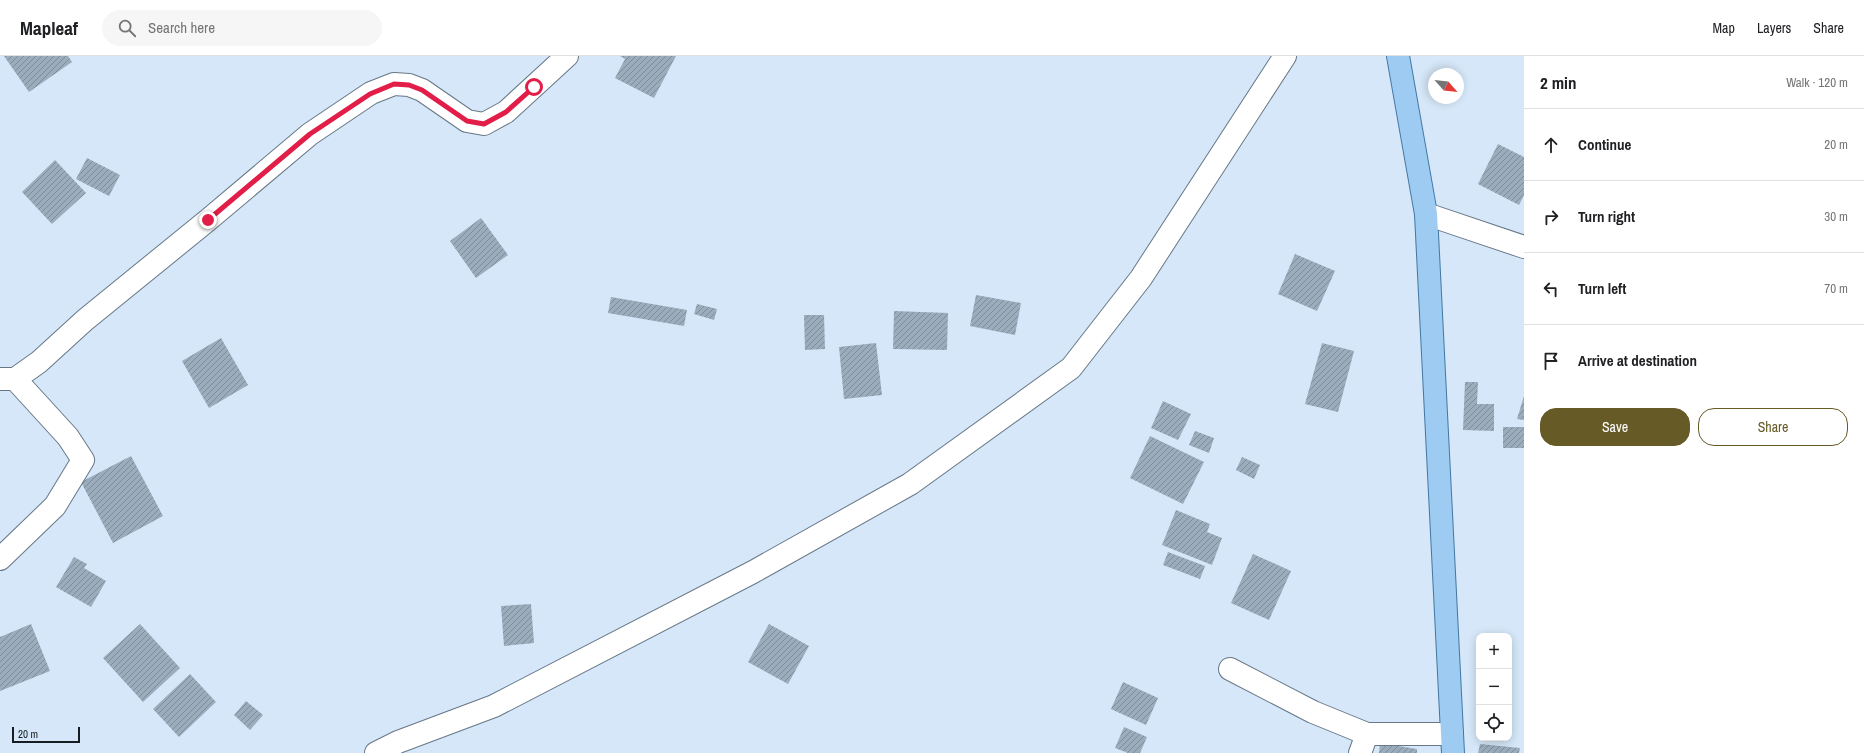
<!DOCTYPE html>
<meta charset="utf-8">
<style>
body{margin:0;font-family:"Archivo Narrow",sans-serif;background:#f6f6f6;color:#202124}
.controls{position:absolute;right:12px;bottom:12px;display:grid;overflow:hidden;border-radius:8px;box-shadow:0 2px 10px #0003}
.controls button{width:36px;height:36px;display:grid;place-items:center;padding:0;border:0;border-bottom:1px solid #e0e0e0;background:#fff;color:#202124;font:20px sans-serif}
.compass{position:absolute;left:1428px;top:12px;width:36px;height:36px;border-radius:50%;background:#fff;box-shadow:0 2px 10px #0003;rotate:117deg}
.scale{position:absolute;left:12px;bottom:10px;width:68px;box-sizing:border-box;padding-left:4px;border:2px solid #151c22;border-top:0;font-size:11px;line-height:14px;white-space:nowrap;color:#151c22;-webkit-text-stroke:3px #d5e7f8;paint-order:stroke}
.stop{position:absolute;width:12px;height:12px;margin:-9px;border:3px solid #e11d48;border-radius:50%;background:#fff}
.stop.end{background:#e11d48;border-color:#fff;box-shadow:0 1px 4px #0008}
.list{margin:0;padding:0;list-style:none}
h2{display:flex;justify-content:space-between;align-items:center;height:52px;margin:0;padding:0 16px;font-size:17px}
h2 small{font-size:13px;font-weight:400;color:#757577}
.list li{display:grid;grid-template-columns:26px 1fr auto;gap:12px;align-items:center;box-sizing:border-box;height:72px;padding:0 16px;border-top:1px solid #e0e0e0}
.list b{display:block;font-size:15px;white-space:nowrap}
.list em{font-size:13px;font-style:normal;color:#757577}
.actions{display:flex;gap:8px;padding:12px 16px}
.actions a{flex:1;padding:9px 0;border:1px solid #665a26;border-radius:16px;text-align:center;font-size:14px;color:#665a26}
.actions .main{background:#665a26;color:#fff}
.icon{flex:none;width:22px;height:22px;fill:none;stroke:currentColor;stroke-width:2;stroke-linecap:round;stroke-linejoin:round}
.map{position:relative;flex:none;width:1524px;height:697px;overflow:hidden}
header{display:flex;align-items:center;gap:24px;box-sizing:border-box;height:56px;padding:0 20px;background:#fff;border-bottom:1px solid #e0e0e0}
header strong{font-size:19px}
nav{display:flex;gap:22px;margin-inline-start:auto;font-size:14px}
.search{width:280px;height:36px;background:#f6f6f6;display:flex;align-items:center;gap:10px;box-sizing:border-box;padding:0 14px;border-radius:22px;color:#757577;font-size:15px}
main{display:flex}
aside{flex:1;background:#fff}
.map>svg:first-child{display:block}
</style>
<header>
<strong>Mapleaf</strong>
<div class="search"><svg class="icon" aria-label="search" viewBox="0 0 24 24"><circle cx="10" cy="10" r="6"/><path d="M15 15l6 6"/></svg>Search here</div>
<nav><a>Map</a><a>Layers</a><a>Share</a></nav>
</header>
<main>
<div class="map">
<svg width="1524" height="697" viewBox="0 0 1524 697">
<defs>
<pattern id="building-hatch" width="6" height="6" patternUnits="userSpaceOnUse"><rect width="6" height="6" fill="#9badbd"/><path d="M-1 1l2-2M0 6l6-6M5 7l2-2" fill="none" stroke="#7d8c99"/></pattern>
</defs>
<rect width="100%" height="100%" fill="#d5e7f8"/>
<path fill="url(#building-hatch)" d="M4 0H68L72 6 29 36Z
M620 0H676L654 42 615 22 625 3Z
M1498 88 1524 101V139L1519 149 1478 128Z
M87 102 120 119 109 140 76 123Z
M55 104 86 137 52 168 22 136Z
M481 162 508 199 476 222 450 185Z
M1295 198 1335 215 1317 255 1278 238Z
M976 239 1021 247 1015 279 970 270Z
M611 241 687 254 684 270 608 257Z
M697 248 717 253 714 264 694 258Z
M894 255 948 257 947 294 893 293Z
M804 259H824L825 293 805 294Z
M221 282 248 329 209 352 182 305Z
M876 287 882 339 844 343 839 291Z
M1322 287 1354 295 1338 356 1305 348Z
M1465 326H1478L1477 348H1494V375L1463 374Z
M1524 340V364L1517 363Z
M1163 345 1191 358 1178 384 1151 372Z
M1503 371H1524V392H1503Z
M1195 375 1214 382 1209 397 1189 389Z
M1150 380 1204 406 1183 448 1130 422Z
M131 400 163 460 113 487 81 426Z
M1242 401 1260 409 1254 423 1236 414Z
M1176 454 1210 468 1207 476 1222 482 1212 509 1162 489Z
M1168 496 1205 510 1200 523 1163 509Z
M1253 498 1291 515 1269 564 1231 547Z
M74 501 87 508 84 512 106 525 91 551 56 531Z
M531 548 534 587 504 590 501 550Z
M31 568 50 615 0 635V581Z
M140 568 180 612 143 646 103 602Z
M769 568 809 590 788 628 748 606Z
M190 618 216 646 179 681 153 653Z
M1123 626 1158 642 1146 669 1111 653Z
M246 645 263 659 250 674 234 659Z
M1124 671 1147 681 1140 697H1128L1115 692Z
M1380 687 1417 693V697H1379Z
M1480 688 1520 692 1519 697H1478Z"/>
<g fill="none" stroke-linecap="round" stroke-linejoin="round">
<g stroke="#667786" stroke-width="24">
<path id="minor" d="M1426 158 1524 191
M0 323H15L39 306 85 264 208 164 310 78 371 37 394 28 409 29 422 34 467 65 484 68 506 56 567 0
M0 503 55 450 83 404 68 381 15 323
M1230 613 1313 656 1367 678
M376 697 398 686 494 650 753 516 910 428 1071 312 1141 222 1285 0
M1360 697 1367 678H1452"/>
</g>
<g stroke="#4277a3" stroke-width="24">
<path id="major" d="M1398 0 1426 158 1453 697"/>
</g>
<use href="#minor" stroke="#fff" stroke-width="22"/>
<use href="#major" stroke="#9dcbf1" stroke-width="22"/>
</g>
<g fill="none" stroke-linecap="round" stroke-linejoin="round">
<path stroke="#e11d48" stroke-width="5" d="M208 164 310 78 370 38 394 28 409 29 422 34 467 65 484 68 506 56 534 31"/>
</g>
</svg>
<div class="controls">
<button>+</button>
<button>−</button>
<button><svg class="icon" aria-label="locate" viewBox="0 0 24 24"><circle cx="12" cy="12" r="6"/><path d="M12 2v4M12 18v4M2 12h4M18 12h4"/></svg></button>
</div>
<svg class="compass" viewBox="-18 -18 36 36"><path d="M0-13l5 13h-10z" fill="#e53935"/><path d="M0 13l5-13h-10z" fill="#757577"/></svg>
<div class="scale">20 m</div>
<div class="stop" style="left:534px;top:31px"></div>
<div class="stop end" style="left:208px;top:164px"></div>
</div>
<aside>
<h2>2 min<small>Walk · 120 m</small></h2>
<ul class="list">
<li><svg class="icon" aria-label="ahead" viewBox="0 0 24 24"><path d="M12 20V5M6 11l6-6 6 6"/></svg><div><b>Continue</b></div><em>20 m</em></li>
<li><svg class="icon" aria-label="right" viewBox="0 0 24 24"><path d="M7 20v-9h11M14 6l5 5-5 5"/></svg><div><b>Turn right</b></div><em>30 m</em></li>
<li><svg class="icon" aria-label="left" viewBox="0 0 24 24"><path d="M17 20v-9H6M10 6l-5 5 5 5"/></svg><div><b>Turn left</b></div><em>70 m</em></li>
<li><svg class="icon" aria-label="arrive" viewBox="0 0 24 24"><path d="M6 21V4h12l-3 4 3 4H6"/></svg><div><b>Arrive at destination</b></div></li>
</ul>
<div class="actions"><a class="main">Save</a><a>Share</a></div>
</aside>
</main>
